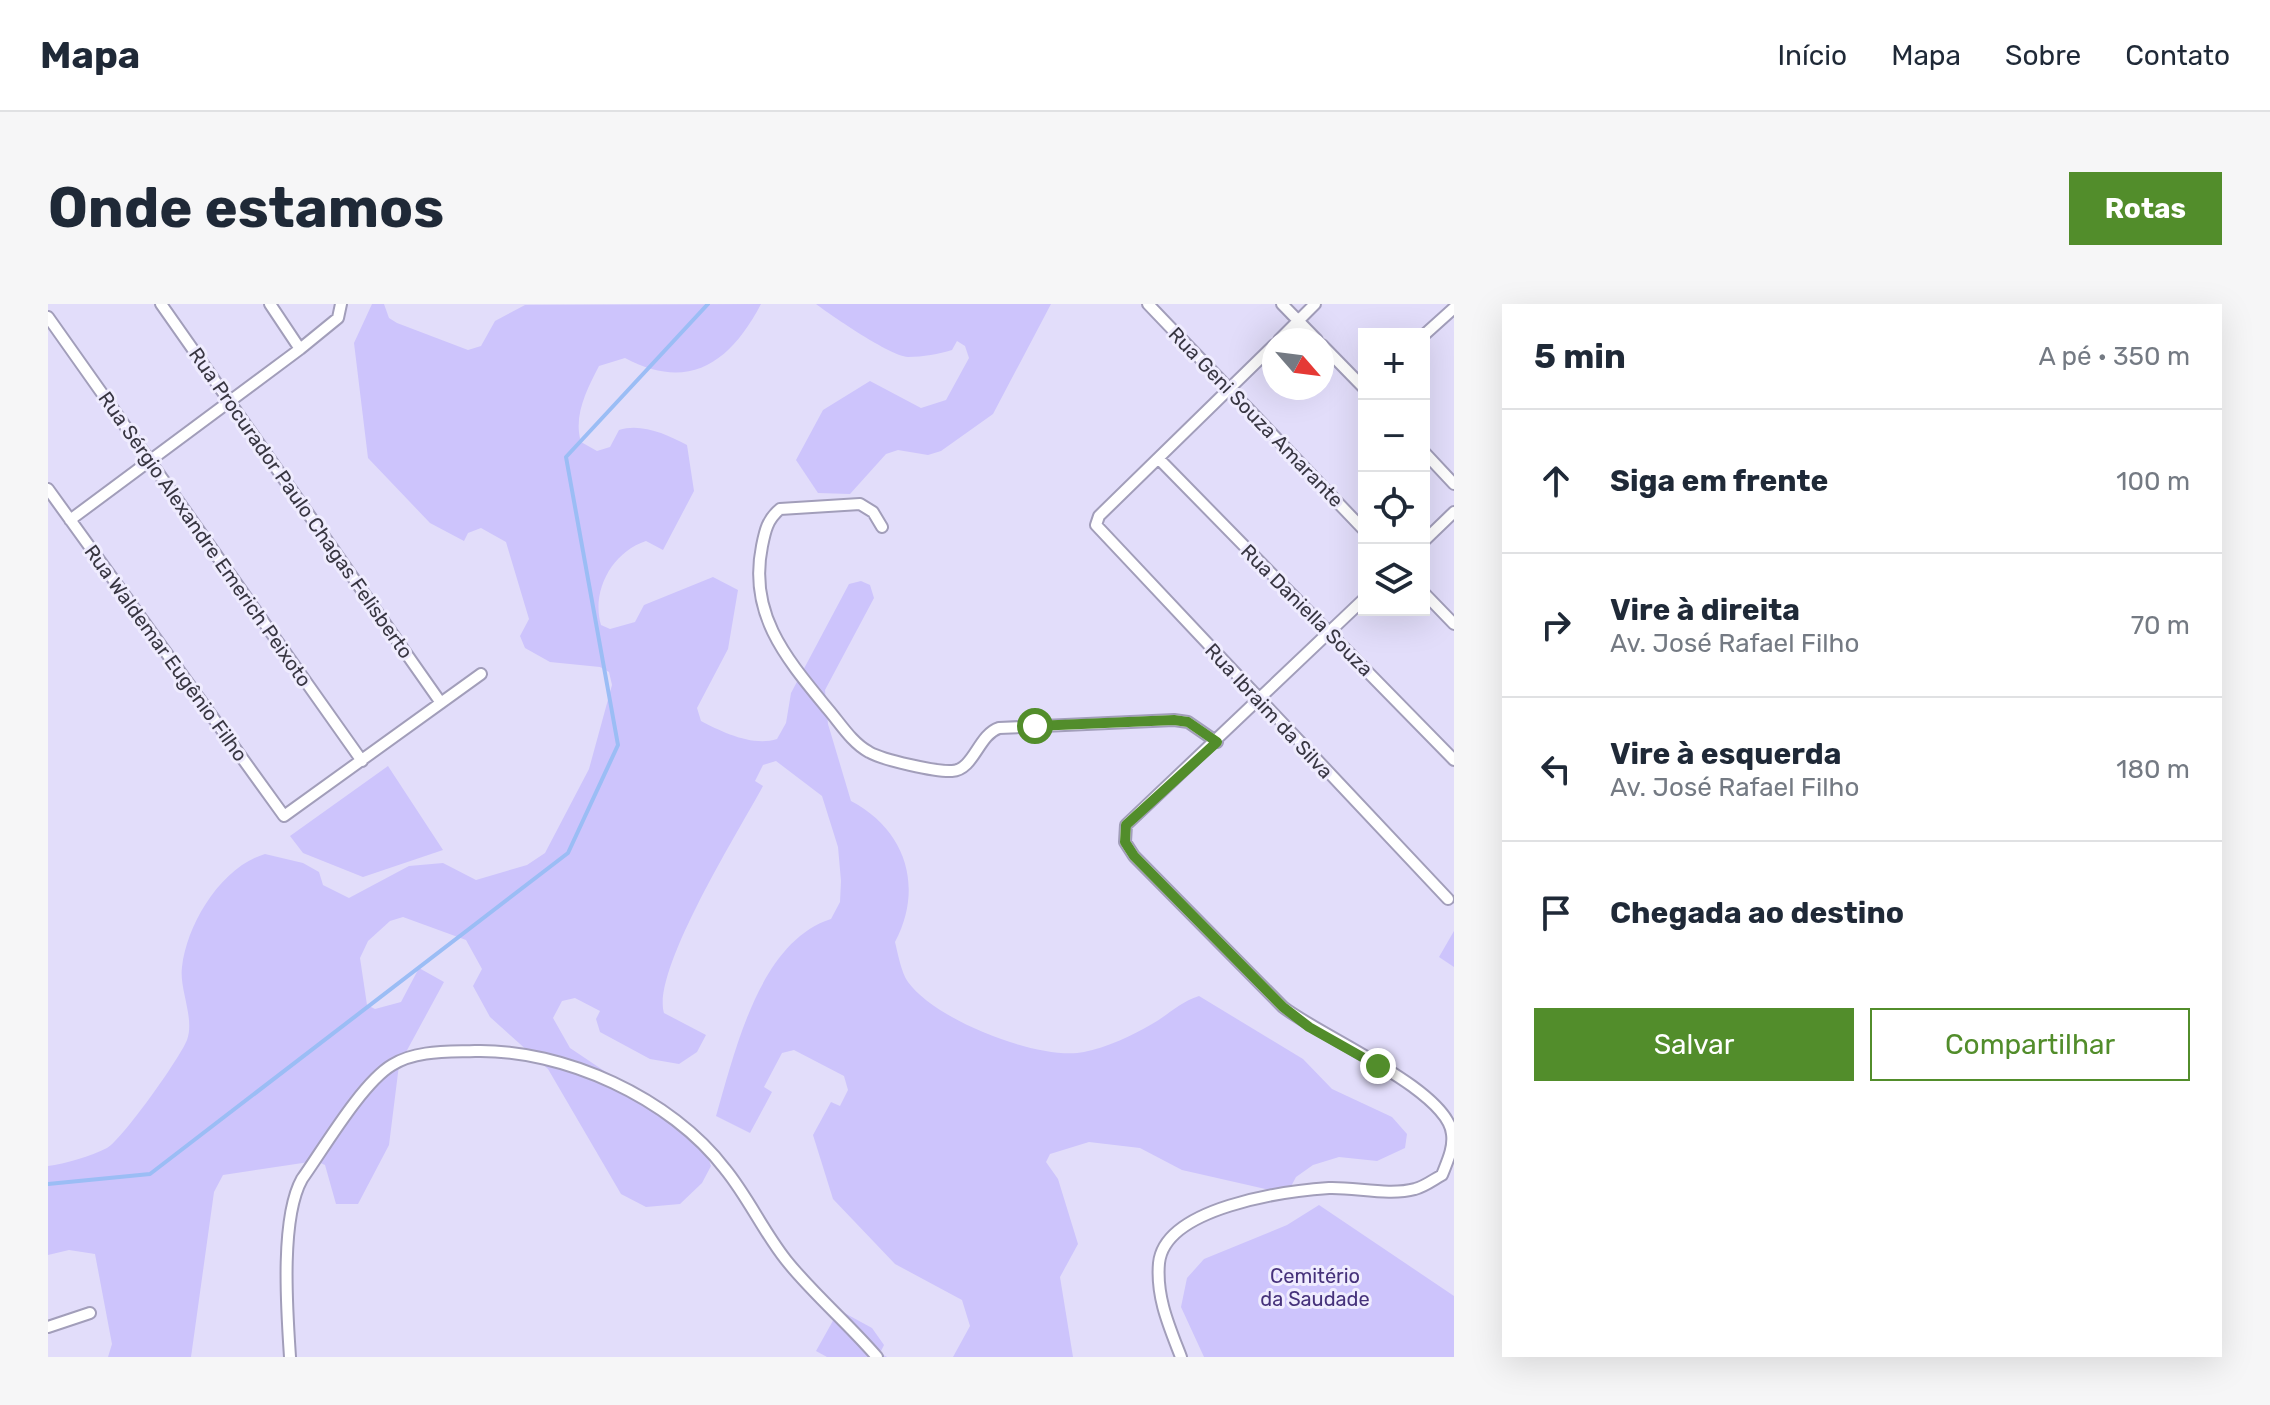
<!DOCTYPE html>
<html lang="pt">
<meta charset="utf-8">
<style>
body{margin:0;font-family:Rubik,sans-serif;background:#f6f6f7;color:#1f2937}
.controls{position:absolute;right:24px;top:24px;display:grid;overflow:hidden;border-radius:0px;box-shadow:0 8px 32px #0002}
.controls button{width:72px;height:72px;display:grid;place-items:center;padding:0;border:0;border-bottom:2px solid #e0e1e3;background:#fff;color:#1f2937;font:40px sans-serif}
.compass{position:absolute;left:1214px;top:24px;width:72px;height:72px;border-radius:50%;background:#fff;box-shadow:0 8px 32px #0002;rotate:118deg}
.stop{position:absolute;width:24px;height:24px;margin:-18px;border:6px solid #528d2b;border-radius:50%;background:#fff}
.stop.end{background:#528d2b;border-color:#fff;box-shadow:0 2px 8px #0008}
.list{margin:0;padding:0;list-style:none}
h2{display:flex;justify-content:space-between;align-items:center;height:104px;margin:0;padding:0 32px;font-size:34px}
h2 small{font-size:26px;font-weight:400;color:#747a83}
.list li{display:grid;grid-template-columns:52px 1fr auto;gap:24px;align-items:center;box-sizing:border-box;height:144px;padding:0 32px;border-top:2px solid #e0e1e3}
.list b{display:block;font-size:30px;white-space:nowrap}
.list p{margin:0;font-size:26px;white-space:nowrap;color:#747a83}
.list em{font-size:26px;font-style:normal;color:#747a83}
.actions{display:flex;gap:16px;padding:24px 32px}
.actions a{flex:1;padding:18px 0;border:2px solid #528d2b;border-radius:0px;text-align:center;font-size:28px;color:#528d2b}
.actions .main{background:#528d2b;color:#fff}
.icon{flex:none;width:44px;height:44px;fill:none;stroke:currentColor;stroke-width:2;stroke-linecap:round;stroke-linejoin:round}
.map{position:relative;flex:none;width:1406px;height:1053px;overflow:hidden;border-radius:0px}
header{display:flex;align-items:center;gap:48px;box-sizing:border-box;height:112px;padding:0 40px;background:#fff;border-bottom:2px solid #e0e1e3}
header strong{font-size:38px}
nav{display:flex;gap:44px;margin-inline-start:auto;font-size:28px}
.intro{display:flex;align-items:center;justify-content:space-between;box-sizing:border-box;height:192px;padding:0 48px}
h1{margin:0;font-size:56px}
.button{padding:20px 36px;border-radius:0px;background:#528d2b;color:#fff;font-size:28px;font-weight:700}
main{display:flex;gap:48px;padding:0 48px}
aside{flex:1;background:#fff;border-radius:0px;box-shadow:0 8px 32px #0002}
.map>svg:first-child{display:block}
</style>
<header>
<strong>Mapa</strong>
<nav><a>Início</a><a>Mapa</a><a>Sobre</a><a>Contato</a></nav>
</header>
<div class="intro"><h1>Onde estamos</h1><a class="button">Rotas</a></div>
<main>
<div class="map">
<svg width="1406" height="1053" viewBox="0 0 1406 1053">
<rect width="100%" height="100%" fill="#e2ddfa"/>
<path fill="#cdc4fc" d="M324 0H336L341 14 349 19 420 46 433 42 447 17 477 1 713 0C682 59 641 88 577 54L551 62C539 85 525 112 533 138L549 147 562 143 571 126C593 119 618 130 639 141L646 187 615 246 598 237C564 248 543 287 553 321L562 325 587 318 596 301 665 273 690 286 680 345 649 404 653 417C674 428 705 443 729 435L738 419 743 389 801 280 813 277 822 281 826 294 777 386 780 420 803 497C858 526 876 583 847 638 850 650 853 668 860 678 887 716 991 757 1036 748 1058 744 1085 731 1104 720 1120 711 1132 698 1151 692L1255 755 1284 785 1344 813 1359 830 1357 844 1329 857 1291 853 1265 861 1248 873 1239 890 1134 866 1092 844 1041 838 1002 850 998 858 1010 875 1030 940 1012 973 1025 1053H905L922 1022 914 996 847 960 785 895 765 831 783 798 792 802 800 786 796 772 746 746 734 749 716 783 724 788 702 829 668 812C687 748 711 638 783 615L792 598 793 577 790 543 774 492 728 457 715 461 707 477 715 482C692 525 603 667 616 709L658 731 649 748 631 760 602 755 552 728 548 715 552 707 527 694 514 697 505 714 522 744 601 797 659 850 663 862 654 879 632 900 598 903 573 890 500 765 442 713 425 682 434 665 418 636 355 613 342 617 320 637 312 654 319 701 327 705 353 698 371 664 396 678 351 761 341 841 310 900H288L277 861 268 857 175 871 166 888 143 1053H60L64 1040 47 950 21 946 0 951V862C17 860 43 852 59 844 74 836 132 754 139 736 147 714 131 685 134 663 139 620 173 563 217 550L255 559 271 568 275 581 301 594 361 562 395 559 428 576 479 561 497 549 541 465 564 381 561 368 552 363 502 358 477 344 472 332 481 315 458 238 433 224 420 229 416 237 382 219 320 154 306 39Z
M768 0H1003L945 110 893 147 880 151 850 146 838 150 802 190 770 189 748 156 775 106 822 77 873 104 898 96 921 54 917 42 909 37 904 46C891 50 875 53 860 53 842 52 784 12 768 0Z
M340 462 395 546 315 573 255 549 242 532Z
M1406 627V663L1391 653Z
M1271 901 1406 992V1053H1156L1133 1003 1139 974 1156 955 1239 921Z
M791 1006 824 1024 836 1041 832 1049 839 1053H779L768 1047Z"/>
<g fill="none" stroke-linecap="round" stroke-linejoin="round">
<path stroke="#9bbdf5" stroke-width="4" d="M0 880 102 870 520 549 570 441 518 153 660 0"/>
<g stroke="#a29eba" stroke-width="14">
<path id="street" d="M113 0 393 399
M222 0 252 45
M1100 0 1316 226
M1234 0 1269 36
M0 13 314 457
M1376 31 1406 4
M1231 36 1267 0
M1226 41 1051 212 1048 221 1400 595
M1274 41 1316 84
M1376 148 1406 180
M1112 156 1406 456
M0 185 236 512 433 370
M22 216 252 45 290 14 293 0
M834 223 825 208 812 200 732 205C719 216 717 227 714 242 700 310 738 354 779 404 792 419 804 439 821 448 835 456 888 468 904 467 926 466 930 431 951 424L1126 416 1140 418 1169 438
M1376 237 1406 208
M1376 289 1406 320
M0 1023 42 1009
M242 1053C239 1007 232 914 254 875 276 844 314 779 344 761 368 746 400 748 427 747 516 745 623 794 677 865 700 893 715 927 738 956 765 990 800 1019 829 1053
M1133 1053C1121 1022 1108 993 1111 959 1117 903 1237 887 1281 884 1307 883 1341 892 1367 885 1376 883 1385 876 1394 871 1399 858 1406 844 1404 830 1400 786 1272 732 1235 703L1086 552 1077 538 1078 521 1316 295"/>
</g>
<use href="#street" stroke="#fff" stroke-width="10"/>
</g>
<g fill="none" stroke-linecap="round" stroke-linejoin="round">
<path stroke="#528d2b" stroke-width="10" d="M987 422 1126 416 1140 418 1169 438 1078 521 1077 538 1086 552 1235 703 1261 723 1330 762"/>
</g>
<g text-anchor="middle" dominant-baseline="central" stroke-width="6" stroke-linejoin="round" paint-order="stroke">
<g font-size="20" fill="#383642" stroke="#efecfe">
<text transform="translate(1208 113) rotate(46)">Rua Geni Souza Amarante</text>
<text transform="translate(253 199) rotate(55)">Rua Procurador Paulo Chagas Felisberto</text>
<text transform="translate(157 235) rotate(55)">Rua Sérgio Alexandre Emerich Peixoto</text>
<text transform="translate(1259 306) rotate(45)">Rua Daniella Souza</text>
<text transform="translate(118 349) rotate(54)">Rua Waldemar Eugênio Filho</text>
<text transform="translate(1221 407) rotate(47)">Rua Ibraim da Silva</text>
</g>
<g font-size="20" fill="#46327b" stroke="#efecfe">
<text x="1267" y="972">Cemitério<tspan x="1267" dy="23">da Saudade</tspan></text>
</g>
</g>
</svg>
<div class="controls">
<button>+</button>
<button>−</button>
<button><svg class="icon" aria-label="locate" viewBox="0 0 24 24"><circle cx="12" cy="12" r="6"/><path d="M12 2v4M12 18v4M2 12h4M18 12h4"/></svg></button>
<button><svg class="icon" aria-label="layers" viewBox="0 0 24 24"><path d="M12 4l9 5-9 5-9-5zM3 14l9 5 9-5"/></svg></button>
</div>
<svg class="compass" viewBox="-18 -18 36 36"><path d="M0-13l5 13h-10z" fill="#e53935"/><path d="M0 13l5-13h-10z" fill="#747a83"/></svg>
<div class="stop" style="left:987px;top:422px"></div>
<div class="stop end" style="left:1330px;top:762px"></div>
</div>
<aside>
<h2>5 min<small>A pé · 350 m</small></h2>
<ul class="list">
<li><svg class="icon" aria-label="ahead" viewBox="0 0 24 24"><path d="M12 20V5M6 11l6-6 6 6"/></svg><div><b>Siga em frente</b></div><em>100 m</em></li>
<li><svg class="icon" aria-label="right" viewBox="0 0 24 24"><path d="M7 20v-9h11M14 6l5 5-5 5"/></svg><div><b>Vire à direita</b><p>Av. José Rafael Filho</p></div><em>70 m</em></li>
<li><svg class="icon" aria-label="left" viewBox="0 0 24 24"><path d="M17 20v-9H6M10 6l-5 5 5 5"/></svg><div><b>Vire à esquerda</b><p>Av. José Rafael Filho</p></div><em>180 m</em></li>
<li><svg class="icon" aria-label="arrive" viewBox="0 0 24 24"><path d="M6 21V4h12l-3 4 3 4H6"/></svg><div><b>Chegada ao destino</b></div></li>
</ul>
<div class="actions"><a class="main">Salvar</a><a>Compartilhar</a></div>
</aside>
</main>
